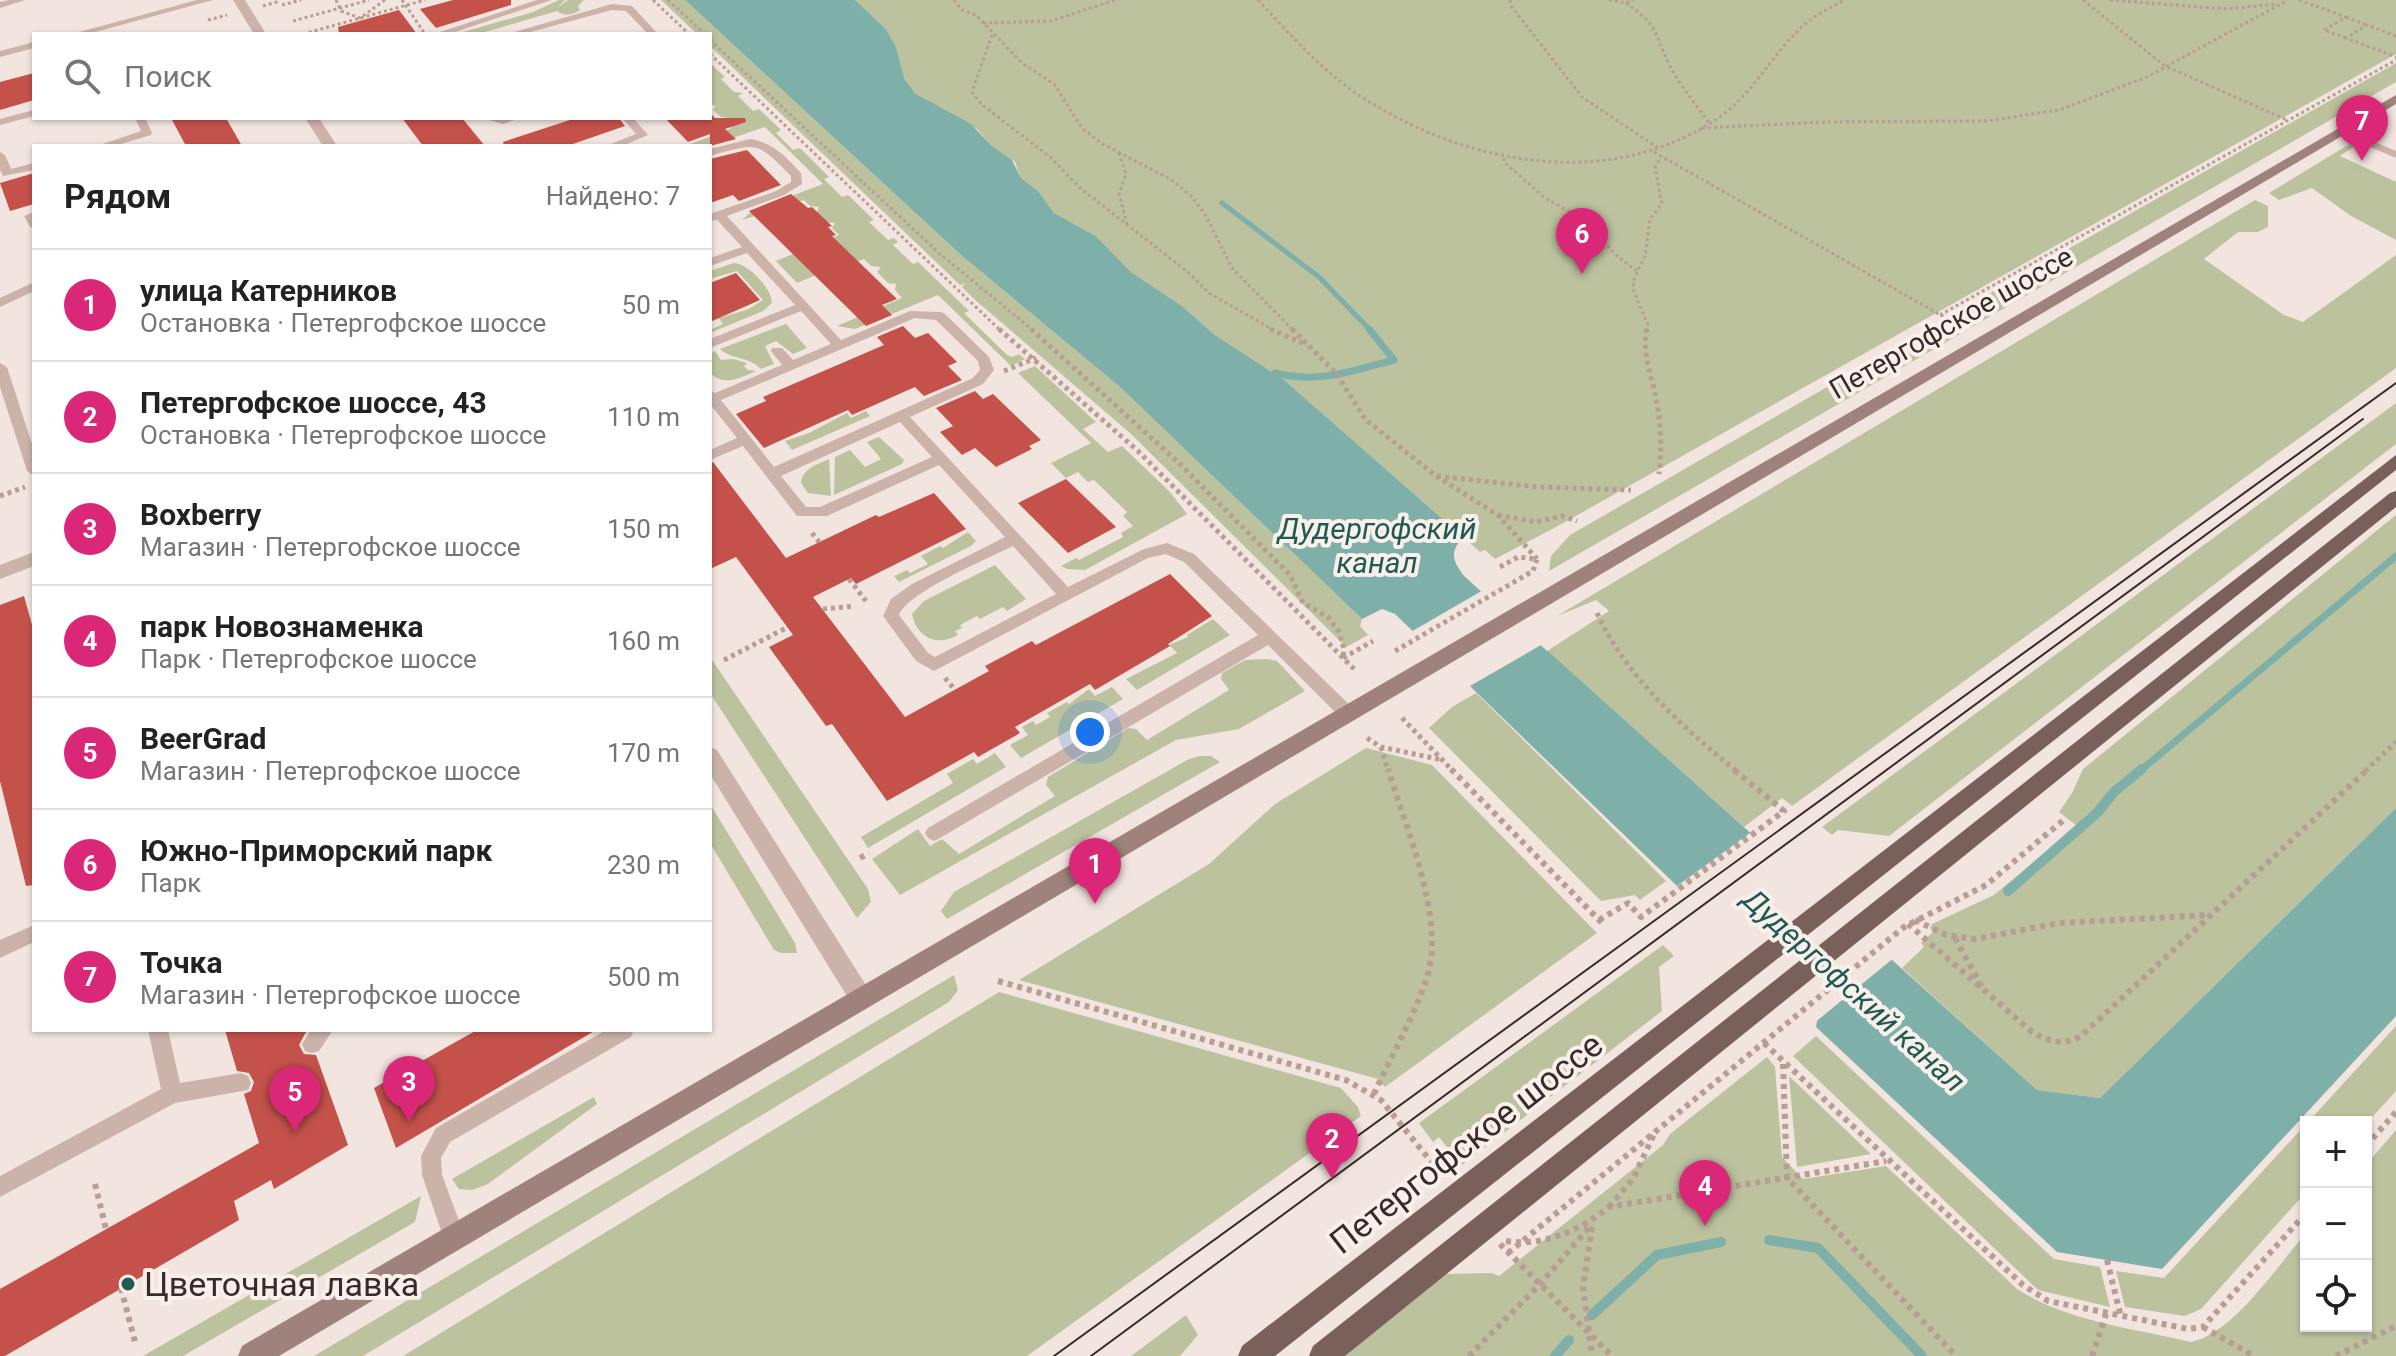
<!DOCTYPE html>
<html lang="ru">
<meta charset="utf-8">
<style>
body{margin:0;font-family:Roboto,sans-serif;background:#f2f2f2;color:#222}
.controls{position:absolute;right:24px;bottom:24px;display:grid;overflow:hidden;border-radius:0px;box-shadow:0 2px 6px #0004}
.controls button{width:72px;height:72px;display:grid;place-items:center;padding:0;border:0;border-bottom:2px solid #e0e0e0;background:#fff;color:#222;font:40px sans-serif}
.you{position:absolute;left:1090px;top:732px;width:28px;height:28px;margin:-20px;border:6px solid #fff;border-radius:50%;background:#1a73e8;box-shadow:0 0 0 12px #1a73e833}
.badge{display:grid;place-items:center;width:52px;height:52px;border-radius:50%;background:#db2777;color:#fff;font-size:26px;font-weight:700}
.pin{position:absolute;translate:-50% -66px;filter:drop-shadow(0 2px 4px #0008)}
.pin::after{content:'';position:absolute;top:42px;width:28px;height:24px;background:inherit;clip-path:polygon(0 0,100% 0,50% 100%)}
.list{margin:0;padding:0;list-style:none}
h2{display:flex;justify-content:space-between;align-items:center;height:104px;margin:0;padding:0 32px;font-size:34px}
h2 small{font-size:26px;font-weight:400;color:#767676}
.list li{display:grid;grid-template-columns:52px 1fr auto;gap:24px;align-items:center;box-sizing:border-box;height:112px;padding:0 32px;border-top:2px solid #e0e0e0}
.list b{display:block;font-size:30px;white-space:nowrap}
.list p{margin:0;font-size:26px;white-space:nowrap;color:#767676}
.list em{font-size:26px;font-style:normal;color:#767676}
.icon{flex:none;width:44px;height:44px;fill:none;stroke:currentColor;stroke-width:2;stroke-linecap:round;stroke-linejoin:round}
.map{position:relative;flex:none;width:2396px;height:1356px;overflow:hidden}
.search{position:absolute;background:#fff;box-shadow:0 2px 6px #0004;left:32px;top:32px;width:680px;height:88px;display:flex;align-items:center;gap:20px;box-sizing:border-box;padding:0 28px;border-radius:0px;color:#767676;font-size:30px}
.panel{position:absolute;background:#fff;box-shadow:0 2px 6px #0004;left:32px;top:144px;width:680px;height:888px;border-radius:0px}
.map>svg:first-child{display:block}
</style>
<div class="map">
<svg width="2396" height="1356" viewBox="0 0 2396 1356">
<rect width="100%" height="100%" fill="#f2e5df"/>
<path fill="#bcc29e" d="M559 0H565L557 8 568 0H584L578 6 580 10C573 15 564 17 557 11L478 34H456L533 12Z
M661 0H685L961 255 1120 387 1362 619 1360 626 1368 635 1346 647 1131 434 973 298 962 287 965 283 960 285 710 46V34H697Z
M855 0H2396V54L1558 526 1495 559 1485 550 1480 552 1283 379 1215 335 1182 306 1131 272 1096 236 1054 213 1039 192 1021 179 1015 162 992 146 977 129 916 94 905 80 896 47 886 29Z
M710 63 725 77 721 79 734 92 743 93 738 96 753 111 759 109 781 130 776 133 793 150 800 148 829 177 824 179 842 197 848 195 874 220 869 222 888 240 894 238 898 242 893 245 913 264 918 262 969 311 964 313 1007 355 1012 357 1019 354 1025 359 1011 366 938 295 855 329 837 326 902 298 895 290 896 284 888 283 877 272 881 267 871 266 864 259 850 265 847 262 797 283 776 261 839 235 832 228 835 223 826 222 817 212 819 207 810 206 804 200 742 220 752 211 823 184 765 127 709 146H685L732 128 727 123 729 118 721 117 713 110 716 106 710 104Z
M2396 63V82L1970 328 1950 316Z
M2351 143 2358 144 2340 156 2396 182V240L2351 216 2312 188 2279 200 2269 193Z
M2255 200 2268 206V227L2258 232H2238L2204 259 2284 315 2303 322 2396 255V368L1792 806 1782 798 1744 827 1547 651 1609 611 1596 600 1557 616Z
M734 263C749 264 772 289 772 303L763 311 710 333V330L723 324 719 318 749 309 763 300 737 271 710 279V271Z
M1940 322 1960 334 1549 571 1551 556 1570 535Z
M786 324 807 348 793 354 776 341 765 346 774 364 761 369C748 356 732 360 720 349Z
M715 351 721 360 733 359 747 363 744 366 748 370 756 371C740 378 725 387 710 373V354Z
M1035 366 1096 422 1083 429 1108 452 1122 446 1170 492 1187 514 1085 570 1067 569 1061 566 1076 558 1079 560 1123 537 1121 533 1133 526 1123 516 1127 512 1094 480 1088 482 1078 472 1066 478 1051 463 1091 443 1018 373Z
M2396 403V444L1889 836 1838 830 1832 835 1822 827Z
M866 411 870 416 792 450 785 441 809 433 847 413 851 418Z
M879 437 904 460 902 464 834 495 835 457 850 450 865 467 881 459 867 442Z
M829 459 831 496 808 493 801 483C803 468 816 465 829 459Z
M2396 515V808L2100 1098 2037 1090 1902 968 1924 947 1921 943 1933 932 1930 928 1932 924 1994 895 2077 826 2059 812 2072 793 2083 769Z
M968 532 976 541 971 546 899 582 894 576 907 570 910 573 928 564 921 556 940 546 943 548Z
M995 565 1026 599 1007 611 1003 607 980 619 977 616 960 625 962 628 955 631 958 635C937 647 917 638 912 614L924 601Z
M1213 619 1230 635 1137 690 1126 679 1177 653 1169 645 1188 637 1187 635Z
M710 657 868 889 871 902 857 918 710 693Z
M1267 659 1277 661 1305 691 1239 729 1176 740 900 895 872 859 918 829 930 846 942 839 959 854 1055 796 1046 785 1048 777 1128 728 1136 729 1147 740 1229 690 1221 679 1222 673 1245 660Z
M1112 687 1123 699 1021 758 1010 745 1028 735 1022 727 1033 721 1036 725 1050 717 1047 713 1067 702 1069 704 1089 689 1095 696Z
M1476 693 1666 881 1640 900 1635 895 1601 901 1429 728 1452 707Z
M1366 748 1432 765 1597 933 1385 1087 1378 1079 1019 980 1209 864 1275 804Z
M995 753 1006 767 868 848 861 837 953 783 947 774 973 759 977 764Z
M1200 756H1211L1220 762 947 919 941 911 954 892 1189 759Z
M710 804 795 943 797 953H781L774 950 710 843Z
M1663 945 1674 956 1659 967 1662 1011 1462 1165 1439 1137 1433 1142 1419 1123Z
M954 975 958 990 949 1002 363 1356H314Z
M999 992 1341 1088 1358 1107 1361 1116 1027 1356H403Z
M2396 1026V1091L2366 1124 2308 1122Z
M1816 1036 2054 1259 2100 1267 2110 1307 2038 1290 1793 1056Z
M1767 1057 1775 1067 1782 1157 1803 1179 1886 1166 2017 1289C2068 1322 2133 1328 2191 1342 2234 1333 2277 1266 2306 1233V1326H2366V1165L2396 1130V1356H1345L1443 1274 1492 1273 1499 1276 1663 1145 1670 1134Z
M1789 1076 1871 1154 1797 1167Z
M594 1097 597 1104 488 1184 472 1190 459 1189 452 1179Z
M2306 1124V1192L2201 1309 2185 1316 2125 1307 2116 1271 2164 1278Z
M421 1196 415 1222 183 1356H143Z
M1186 1315 1198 1335 1180 1356H1131Z"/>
<path fill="#7eafa8" d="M685 0H855L886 29 896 47 905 80 916 94 971 124 992 146 1012 160 1021 178 1039 192 1054 213 1096 236 1131 272 1182 306 1215 335 1283 379 1463 537C1449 553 1453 561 1464 576L2037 1090 2100 1098 2396 808V1016L2162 1269 2057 1252 1816 1027 1817 1021 1395 614 1382 609 1362 619 1120 387 961 255Z"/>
<path fill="#f2e5df" d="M1485 589 1551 648 1547 651 1541 645 1470 686 1476 693 1472 695 1409 633Z
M1754 830 1895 957 1813 1024 1673 889Z"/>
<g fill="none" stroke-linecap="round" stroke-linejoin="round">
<path stroke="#7eafa8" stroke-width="5" d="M1222 203 1319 277 1371 331"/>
<path stroke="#7eafa8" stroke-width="7" d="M1275 373C1319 384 1351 371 1394 360L1369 329
M2140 771 2396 556"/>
<path stroke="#7eafa8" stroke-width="10" d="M2008 891 2097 813 2114 792 2142 769
M1769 1240 1818 1248 1922 1356
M1592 1315 1657 1255 1721 1242
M1555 1356 1569 1340"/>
</g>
<path fill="#c4524b" d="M453 0H511V5L436 28 420 9Z
M399 10 417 34H339L338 27Z
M34 73V100L0 110V82Z
M710 113 715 118H745L746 122 725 129 736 139 710 146V134L688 142 665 118H710Z
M171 118H226L242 146H186Z
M402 118H462L485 146H423Z
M576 118H619L625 126 567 146H504L503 142Z
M747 150 781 185 739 201 733 195 710 203V159Z
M34 173V204L10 211 0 183Z
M791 194 808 208 812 207 832 226 828 227 836 235 832 236 897 299 882 305 892 315 866 326 749 211Z
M736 273 760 300 710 322V283Z
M903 326 915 338 928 333 957 362 948 366 962 380 924 396 915 387 852 415 848 410 764 448 736 414 766 401 763 397 884 345 877 337Z
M975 391 983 399 993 394 1041 440 1029 446 1032 449 996 467 975 448 962 455 940 432 953 426 936 408Z
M713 462 786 558 876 515 879 517 934 493 966 529 856 584 851 578 813 597 905 717 989 671 985 666 1032 641 1036 645 1170 574 1212 616 1168 644 1170 646 1095 690 1090 684 1015 727 1020 733 978 757 974 752 887 801 832 724 826 726 769 647 793 635 736 557 710 569V463Z
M1066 479 1116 527 1068 553 1018 503Z
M24 596 34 632V885L26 886 0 781V605Z
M225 1030H307L299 1045 304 1054 316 1055 348 1145 274 1189 271 1180 234 1201 239 1220 5 1356H0V1289L259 1143 244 1094 251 1091 254 1082 249 1073 237 1071Z
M477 1030H596L396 1148 374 1088Z"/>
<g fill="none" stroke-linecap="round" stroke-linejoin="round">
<path stroke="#b79d94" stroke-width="3" stroke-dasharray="3 3" stroke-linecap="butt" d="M336 0 341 11 360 18 385 0
M402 0 423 31 417 34
M653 0 689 34
M668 0 705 34
M954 0 962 10 976 15 1022 63 1054 84 1082 128 1101 143 1172 180 1192 197 1206 216 1232 268 1294 331
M1258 0C1290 34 1321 70 1360 96 1465 165 1612 193 1721 116 1754 92 1773 53 1803 26 1815 15 1830 8 1844 0
M1510 0 1511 6 1582 97 1658 148
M1609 0 1626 3 1633 0
M2083 0 2165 66 2287 120
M2110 0 2226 9 2277 4
M2299 0 2346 17 2324 30 2346 38
M1626 3C1661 28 1652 30 1669 64 1679 85 1696 104 1709 123
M282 5 301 0
M263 6 280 1
M2346 17 2367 25
M208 20 227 15
M293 21 369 0
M983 23 1051 21 1115 0
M303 34 425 0
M992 35 972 92 981 104 1050 157 1079 187 1189 273 1209 293 1275 331
M2396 36 2367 25 2346 38 2396 57
M710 40 940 254 1034 331
M710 54 1001 331
M1702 128 1825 122 1987 121 2059 110 2147 77 2288 0
M1654 152 1965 329
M1119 153 1126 174 1119 194 1127 224
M1504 158V162L1545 198 1580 217 1618 257 1637 271
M1940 315 2396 60
M1646 331 1648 325 1634 292 1633 281 1645 256 1650 219 1662 204 1655 168 1661 156"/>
<path stroke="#b79d94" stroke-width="5" stroke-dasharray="4 4" stroke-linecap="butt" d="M999 329 1138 451 1357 672
M1031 329 1178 462 1290 575 1303 603 1328 617 1339 632 1344 649 1343 658
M1270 329 1307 345
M1292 329 1336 373 1365 419 1436 476 1498 515 1537 559
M1647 329C1641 351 1652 376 1656 398 1661 422 1662 450 1659 474
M1004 371 1036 358
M1437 476 1538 487 1631 490
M0 496 25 487
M1498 515 1536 522 1562 516 1577 521
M812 533 819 542
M1500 567 1518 557 1536 559
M849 579 866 601
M823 609 855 606
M1597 613C1627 678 1681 725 1736 771
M1395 651 1533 571 1537 559
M1343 658 1373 641
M724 660 788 627
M945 678 955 690
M1402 718 1453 771
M1367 738 1381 747 1443 760
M1381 747 1388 771
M2365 771 2396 742"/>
<path stroke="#b79d94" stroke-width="6" stroke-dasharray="5 5" stroke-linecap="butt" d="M1451 769 1604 925
M860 858 869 853
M1599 920 1628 903 1641 917 1784 811 1733 769
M1915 920 1946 935 1975 939 2059 923 2210 915
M1908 924 2032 1032C2049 1042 2064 1046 2081 1036L2368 769
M1955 938 1983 989
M998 981 1346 1080 1381 1100 1442 1175
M1764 1043 2023 1285 2048 1301 2188 1329 2203 1327 2306 1213
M1783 1064 1787 1178 1956 1356
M1374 1094C1391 1056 1414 1017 1427 977 1446 920 1405 825 1388 769
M2366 1146 2396 1112
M95 1184 106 1229
M1609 1207 1633 1179 1654 1134
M1592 1227 1583 1288 1592 1356
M1506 1241C1543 1247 1581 1230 1609 1207L1886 1161
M1500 1244 1612 1356
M1508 1253 1904 927 1986 885 2066 818
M2107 1260 2121 1317
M121 1288 135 1342
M2203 1327 2254 1356
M1469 1356 1541 1283 1592 1224
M2092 1356 2106 1314
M2336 1356 2396 1326"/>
<path fill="#cbb3aa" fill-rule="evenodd" d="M9 0H25L0 8V2Z
M197 0H213L88 34H72Z
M537 0H552L449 34H434Z
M612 4 632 6 658 34H648L626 11 612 10 523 34H507Z
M34 42V48L0 57V51Z
M34 110V116L0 125V119Z
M135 118H145L152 133 151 135 114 146H97L141 131Z
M482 118H520L503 124Z
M622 118H633L648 135 622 146H606L636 134Z
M2337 129H2345L2396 151V158L2337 133Z
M750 139C773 142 786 157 801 173L802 184 784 195 727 216 841 340 910 311 940 312 944 313 989 357 994 370 983 384 910 417 1068 587 1144 549 1167 543 1194 554 1354 709 1356 714 1354 719H1342L1268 645 940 838 934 841 928 838 925 833 928 828 1258 635 1184 562 1166 554 1148 558 934 671 916 661 886 620 883 616 891 599 912 584 1005 537 939 465 827 516H797L743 446 710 460V450L737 438 710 404V391L715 393 782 365 771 351 772 348H782L793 360 831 344 801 311 710 348V339L795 305 747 253 710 266V258L742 247 717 220 710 221V214L776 191 791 182V176C756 140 757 143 710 156V149ZM915 318 936 320 978 361 980 370 973 378 774 467 721 400ZM900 422 932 457 820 507H806L781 476ZM1013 546 1056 594 935 657 928 653 899 615C908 592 987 559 1013 546Z
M0 152 5 155 11 169 34 163V170L3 176 0 170Z
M34 212V228L30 227 24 216Z
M34 282V291L0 307V298Z
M0 363 7 367 34 450V476L27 471 0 387Z
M34 925V942L0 958V940Z
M148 1030H168L180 1083 241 1073 248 1076 251 1083 248 1090 175 1103 0 1197V1176L161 1089Z
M311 1030H333L319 1051 312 1053 305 1051 302 1044Z
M606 1030H634L631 1037 450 1142 441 1158 442 1175 465 1237 462 1245 454 1248 446 1245 422 1175 421 1156 436 1128Z"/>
<path fill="#cbb3aa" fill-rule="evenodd" d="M233 0H245L266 34H254Z
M305 118H319L337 146H323Z
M34 552V566L0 579V565Z
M710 747 717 750 869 990 873 998 869 1006 861 1009 853 1006 710 774Z"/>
<path fill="#9e827b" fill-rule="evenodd" d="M2396 95V104L279 1356H238L242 1346Z"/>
<path fill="#7a605b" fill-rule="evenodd" d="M2396 455V470L1275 1356H1238L1242 1346Z
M2396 491V507L1345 1356H1309L1313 1346 2390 493Z"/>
<path stroke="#382c2a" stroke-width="2" d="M1054 1356 2396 383
M1091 1356 2363 419"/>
</g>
<circle fill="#1f5a53" stroke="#faf0eb" stroke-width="3" cx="128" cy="1284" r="8"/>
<g text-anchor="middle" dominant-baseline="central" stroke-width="8" stroke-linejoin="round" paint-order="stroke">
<g font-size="28" fill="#382c2a" stroke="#faf0eb">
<text transform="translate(1951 323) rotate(-30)">Петергофское шоссе</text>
</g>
<g font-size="30" font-style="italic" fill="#1f5a53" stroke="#faf0eb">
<text x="1377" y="528">Дудергофский<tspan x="1377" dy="34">канал</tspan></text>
<text transform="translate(1854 990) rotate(42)">Дудергофский канал</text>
</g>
<g font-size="34" fill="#382c2a" stroke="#faf0eb">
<text transform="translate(1466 1143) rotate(-38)">Петергофское шоссе</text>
</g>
<g font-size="34" fill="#382c2a" stroke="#faf0eb" text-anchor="start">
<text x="144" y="1284">Цветочная лавка</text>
</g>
</g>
</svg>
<div class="controls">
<button>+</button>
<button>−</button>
<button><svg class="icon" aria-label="locate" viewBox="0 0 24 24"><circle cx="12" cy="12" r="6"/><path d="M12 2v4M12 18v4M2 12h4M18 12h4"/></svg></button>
</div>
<div class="you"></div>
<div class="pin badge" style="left:1095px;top:904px">1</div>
<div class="pin badge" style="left:1332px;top:1179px">2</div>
<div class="pin badge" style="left:409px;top:1122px">3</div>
<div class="pin badge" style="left:1705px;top:1226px">4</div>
<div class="pin badge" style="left:295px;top:1132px">5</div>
<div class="pin badge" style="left:1582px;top:274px">6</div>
<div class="pin badge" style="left:2362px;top:161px">7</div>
<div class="search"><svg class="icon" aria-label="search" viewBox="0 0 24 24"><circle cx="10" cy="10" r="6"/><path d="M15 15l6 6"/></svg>Поиск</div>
<section class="panel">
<h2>Рядом<small>Найдено: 7</small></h2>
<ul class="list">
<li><span class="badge">1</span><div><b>улица Катерников</b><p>Остановка · Петергофское шоссе</p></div><em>50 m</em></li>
<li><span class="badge">2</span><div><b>Петергофское шоссе, 43</b><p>Остановка · Петергофское шоссе</p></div><em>110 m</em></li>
<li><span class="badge">3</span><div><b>Boxberry</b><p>Магазин · Петергофское шоссе</p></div><em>150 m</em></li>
<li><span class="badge">4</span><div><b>парк Новознаменка</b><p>Парк · Петергофское шоссе</p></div><em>160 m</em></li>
<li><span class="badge">5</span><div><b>BeerGrad</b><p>Магазин · Петергофское шоссе</p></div><em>170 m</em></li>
<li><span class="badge">6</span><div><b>Южно-Приморский парк</b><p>Парк</p></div><em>230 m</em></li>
<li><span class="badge">7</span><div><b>Точка</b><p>Магазин · Петергофское шоссе</p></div><em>500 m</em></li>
</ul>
</section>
</div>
